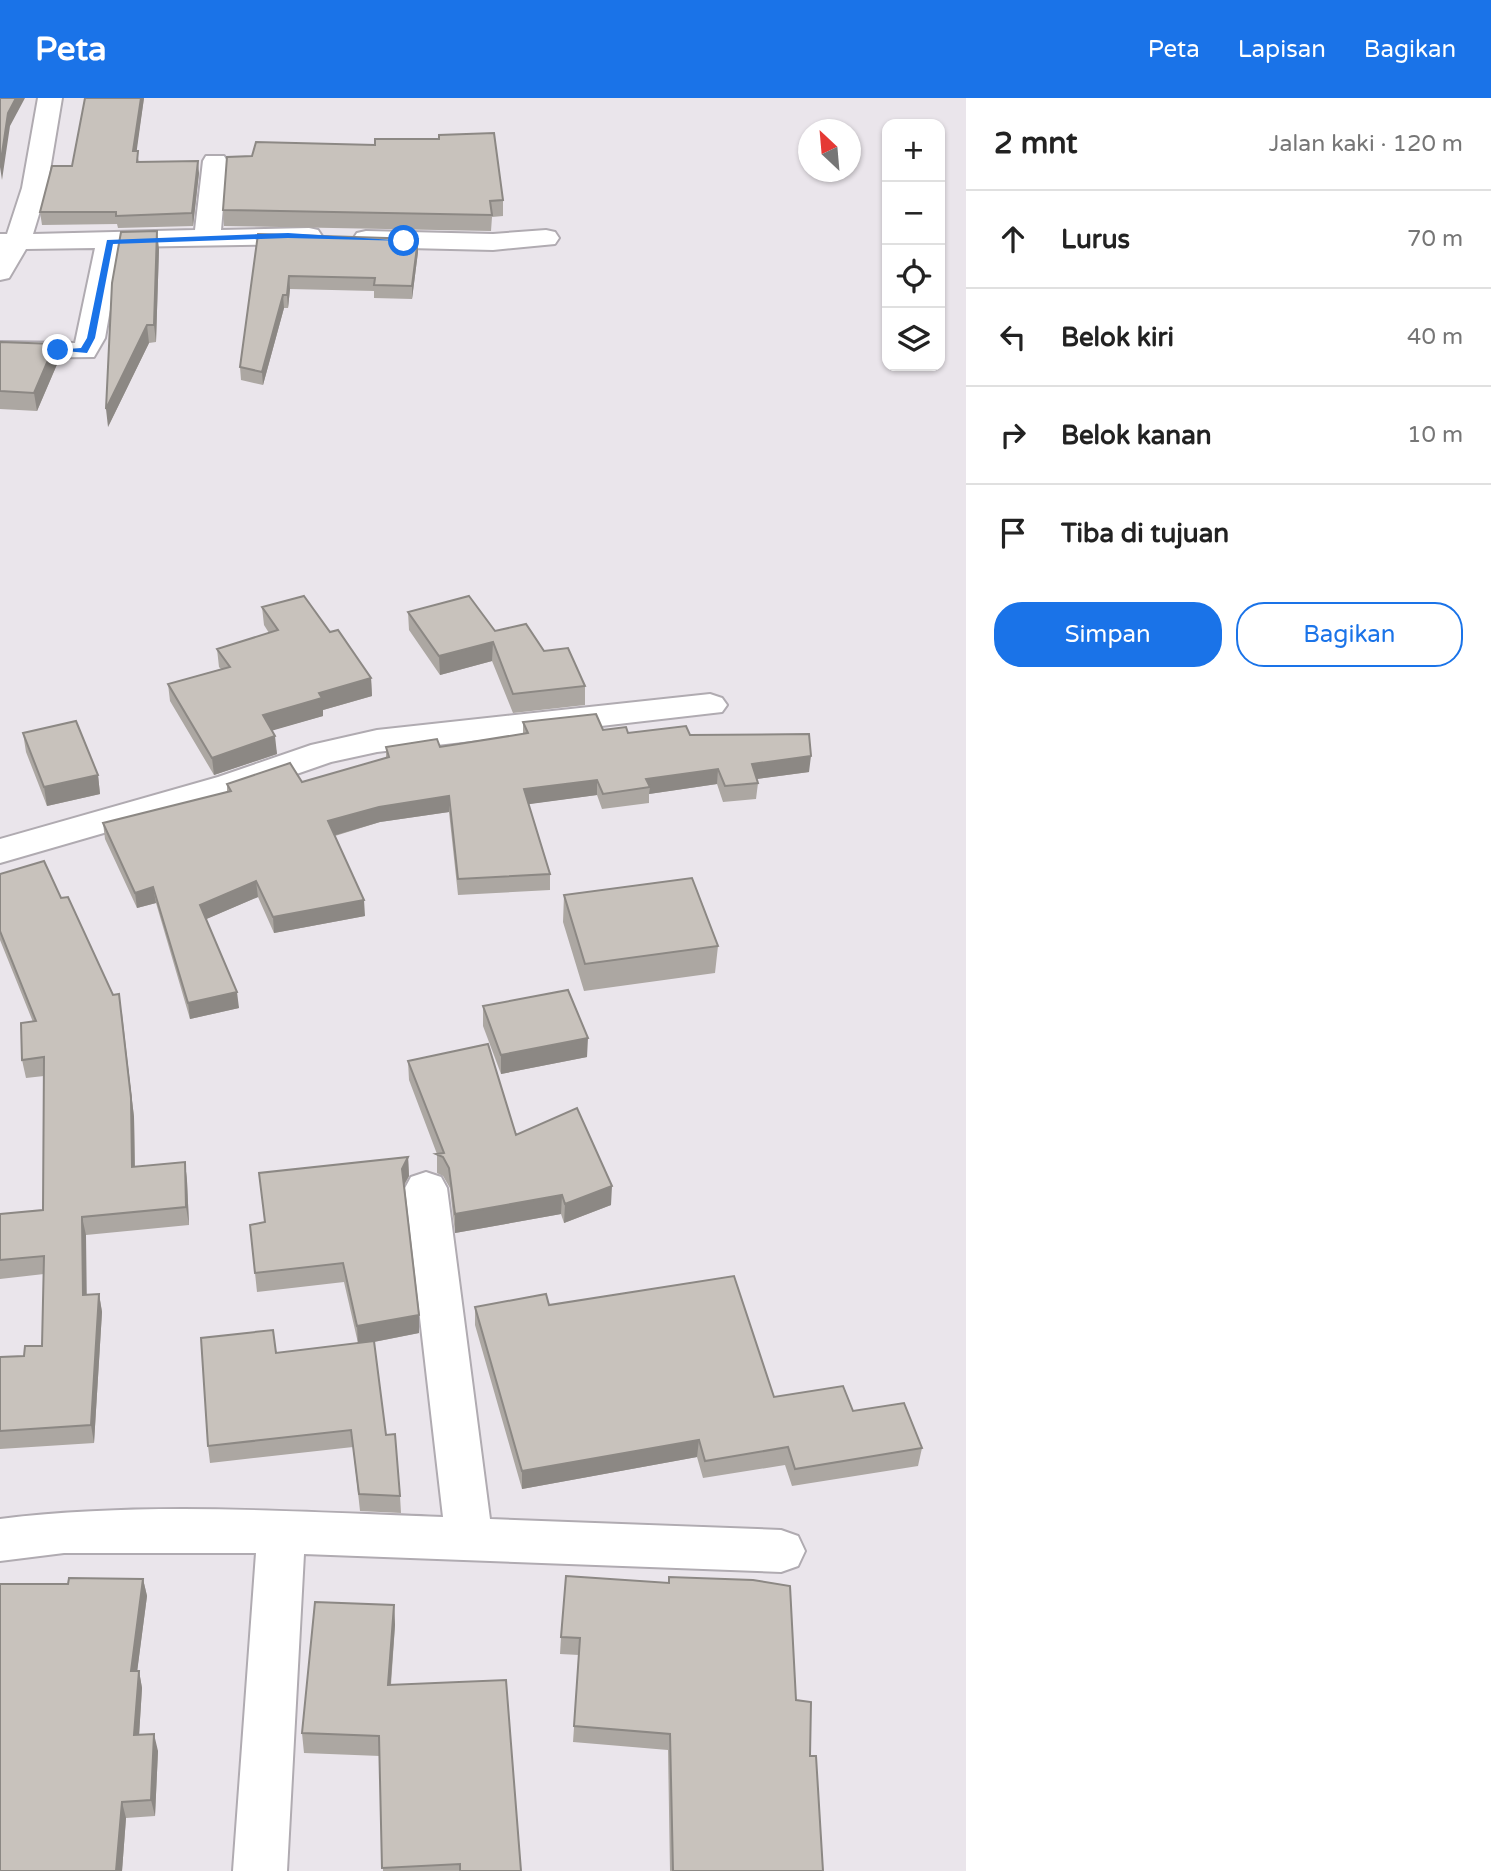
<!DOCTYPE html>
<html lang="id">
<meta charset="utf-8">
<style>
body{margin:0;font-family:"Varela Round",sans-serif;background:#f2f2f2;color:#222}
.controls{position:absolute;right:21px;top:21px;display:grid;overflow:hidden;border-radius:14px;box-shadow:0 2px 5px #0004}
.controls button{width:63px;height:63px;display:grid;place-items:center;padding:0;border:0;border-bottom:2px solid #e0e0e0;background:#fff;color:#222;font:35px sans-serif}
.compass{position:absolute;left:798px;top:21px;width:63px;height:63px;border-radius:50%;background:#fff;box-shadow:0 2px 5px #0004;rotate:334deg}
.stop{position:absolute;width:21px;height:21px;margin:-16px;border:5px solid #1a73e8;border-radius:50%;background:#fff}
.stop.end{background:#1a73e8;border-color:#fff;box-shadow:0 2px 7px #0008}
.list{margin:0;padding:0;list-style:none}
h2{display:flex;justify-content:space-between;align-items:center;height:91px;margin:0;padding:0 28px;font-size:30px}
h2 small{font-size:23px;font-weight:400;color:#767676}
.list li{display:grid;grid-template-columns:46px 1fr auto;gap:21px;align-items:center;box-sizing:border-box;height:98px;padding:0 28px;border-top:2px solid #e0e0e0}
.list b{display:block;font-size:26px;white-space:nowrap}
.list em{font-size:23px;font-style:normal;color:#767676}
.actions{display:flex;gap:14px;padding:21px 28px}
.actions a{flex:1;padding:16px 0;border:2px solid #1a73e8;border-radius:28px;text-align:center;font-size:24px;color:#1a73e8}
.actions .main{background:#1a73e8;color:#fff}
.icon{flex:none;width:38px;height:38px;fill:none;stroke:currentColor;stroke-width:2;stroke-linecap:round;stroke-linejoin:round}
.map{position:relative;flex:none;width:966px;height:1773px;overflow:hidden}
header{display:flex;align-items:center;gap:42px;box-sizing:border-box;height:98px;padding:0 35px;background:#1a73e8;color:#fff}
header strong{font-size:33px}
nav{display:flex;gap:38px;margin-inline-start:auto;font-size:24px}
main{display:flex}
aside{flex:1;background:#fff}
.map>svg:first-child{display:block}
</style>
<header>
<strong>Peta</strong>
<nav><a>Peta</a><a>Lapisan</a><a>Bagikan</a></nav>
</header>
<main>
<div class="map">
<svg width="966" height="1773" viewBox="0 0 966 1773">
<rect width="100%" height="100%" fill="#eae5eb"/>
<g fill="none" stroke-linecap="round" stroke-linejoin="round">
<g stroke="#b0abb1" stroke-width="4">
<path id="street" d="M38 0H62L47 90 33 136 195 132 203 63 206 58H224L227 63 221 132 309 130 318 132 322 138 318 144 309 146 121 149 105 240 94 259 0 260V244L75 245 95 150 26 151 9 180 0 182V136H7L22 90Z
M546 132 555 134 559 140 555 146 493 152 366 149 357 147 353 141 357 135 366 133 493 136Z
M710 596 722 600 727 607 722 614 377 654 331 664 242 695 0 765V741L218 679 311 647 377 632Z
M426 1074 441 1079 447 1090 490 1421 781 1432 798 1438 805 1453 798 1468 781 1474 304 1456 287 1773H233L256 1455H64L0 1463V1421C146 1403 296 1414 443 1419L405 1090 411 1079Z"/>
</g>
<use href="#street" fill="#fff" fill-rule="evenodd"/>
</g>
<path fill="#aca7a2" d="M85 0H144L136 53 139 64 199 75 193 128 118 130 117 126 42 127 40 114 72 68Z
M503 102V118L492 119 491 133 224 128 223 112Z
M258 136 418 141V154L412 201 374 200V193L290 191 288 210H284L263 287 241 282 240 269Z
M159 151 156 244 149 245 108 329Z
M0 244 55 246 58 264 37 313 0 311Z
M262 509 330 534 371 580 372 598 323 612V618L272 632 277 656 214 677 170 603 168 586 221 571 219 569 217 551 269 535 264 527Z
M408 514 495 533 544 553 585 588V607L513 615 492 563 440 577 409 532Z
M523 624 603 632 628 635 690 637 809 674 756 681 758 685 756 701 723 704 717 686 649 696V705L602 711 597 697 528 706 550 776V792L458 797 449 714 380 724 335 738 365 818 274 835 258 799 206 821 239 910 190 921 156 805 137 810 105 741 103 725 227 694V686L302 684 386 660V649H440L523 636Z
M23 635 98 677 100 696 47 708 26 654Z
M0 776 61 800 122 915 134 1019 135 1069 185 1064 187 1083 189 1127 86 1137V1197L99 1196 102 1214 94 1345 0 1351V1259L24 1258 42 1248 44 1176 0 1181V1116L43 1112 44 978 26 980 22 962 33 924 0 842Z
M564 797 718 848 715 875 584 893 563 824Z
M483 908 587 959 501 976 483 928Z
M408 963 516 1037 611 1107 564 1125 561 1116 455 1135 450 1090 443 1078 437 1075V1056L409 982Z
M408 1059 409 1078 404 1088 419 1235 374 1244 386 1337 400 1398 401 1415 360 1413 353 1349 210 1365 208 1348 276 1255 358 1245 344 1184 257 1194 250 1127 265 1124Z
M549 1207 774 1299 853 1313 922 1350 918 1368 792 1388 785 1367 703 1380 697 1359 522 1391 475 1227V1209Z
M669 1479 796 1602 810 1658 823 1773H670L668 1652 573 1644 579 1557 560 1556 561 1539 668 1485Z
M143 1481 147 1498 137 1573H139L142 1590 139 1637 158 1653 155 1718 126 1720 122 1773H0L68 1486Z
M394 1507 395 1527 391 1587 521 1773H383L380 1658 304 1655 302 1635Z"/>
<path fill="#8c8884" d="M16 0H25L10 28 2 82 0 69 8 15Z
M141 0H144L135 65 133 53Z
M198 63 199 75 193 128 192 115Z
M157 133 159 151 156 244 154 227Z
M418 141V154L412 201V188Z
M289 178 290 191 288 210 287 197Z
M283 197 284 210 263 287 262 274Z
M147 227 149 245 108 329 106 311Z
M55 246 58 264 37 313 34 295Z
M493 544 492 563 440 577 439 558Z
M371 580 372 598 323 612V618L264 635 263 617 319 595Z
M275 638 277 656 214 677 212 660Z
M811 658 809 674 750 682 752 666Z
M718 671 717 686 649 696 650 689 646 681Z
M98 677 100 696 47 708 44 689Z
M597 682V697L523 707 524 691Z
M449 698V714L380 724 329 739 328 723 379 709Z
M256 783 258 799 202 823 200 807Z
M153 789 156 805 137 810 135 795Z
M364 802 365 818 274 835 273 819Z
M237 894 239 910 190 921 188 905Z
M119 896 134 1019 135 1088 132 1069Z
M588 940 587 959 501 976V957Z
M408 1059 409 1078 402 1090V1071Z
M185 1064 187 1083 189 1127 186 1109Z
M612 1088 611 1107 564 1125 565 1106Z
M562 1097 561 1116 455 1135V1116Z
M82 1119 86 1137 87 1215 83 1197Z
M99 1196 102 1214 94 1345 91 1327Z
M419 1217V1235L358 1247 357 1228Z
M699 1342 697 1359 522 1391V1373Z
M143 1481 147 1498 135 1590 131 1573Z
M394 1507 395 1527 389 1607 388 1587Z
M139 1573 142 1590 138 1654 134 1637Z
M154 1636 158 1653 155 1718 151 1702Z
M122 1704 126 1720 122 1773H116Z"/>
<path fill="#c8c2bc" stroke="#8c8884" stroke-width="2" d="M0 0H16L8 15 0 69Z
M85 0H141L133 53H138L137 64 198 63 192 115 116 118V114H40L52 68H72Z
M494 35 503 102 490 103 492 117 223 112 227 59 252 58 256 44 375 47V41H439V37Z
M157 133 154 227H147L106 311 112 185 121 134Z
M258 136 418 141 412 188 374 187 375 180 289 178 287 197H283L262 274 240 269Z
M0 244 55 246 34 295 0 293Z
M304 498 330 534 338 532 371 580 319 595 322 600 263 617 275 638 212 660 168 586 230 569 217 551 278 532 262 509Z
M469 498 495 533 526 526 544 553 568 550 585 588 513 596 493 544 439 558 408 514Z
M596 616 603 632 626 629 628 635 686 628 690 637 809 636 811 658 752 666 758 685 725 688 718 671 646 681 650 689 603 696 597 682 524 691 550 776 458 781 449 698 379 709 328 723 364 802 273 819 256 783 200 807 237 894 188 905 153 789 135 795 103 725 231 693 227 686 290 665 302 684 389 659 386 649 437 641 440 649 528 635 523 624Z
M76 623 98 677 44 689 23 635Z
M44 763 61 800 68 799 113 897 119 896 131 1000 132 1069 185 1064 186 1109 82 1119 83 1197 99 1196 91 1327 0 1333V1259L24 1258 25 1248H42L44 1158 0 1162V1116L43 1112 44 959 22 962 21 925 36 923 0 833V776Z
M692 780 718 848 585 866 564 797Z
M568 892 588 940 501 957 483 908Z
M488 946 516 1037 577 1010 612 1088 565 1106 562 1097 455 1116 449 1070 443 1059 436 1056 444 1055 408 963Z
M408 1059 402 1071 419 1217 357 1228 343 1165 255 1175 250 1127 265 1124 259 1075Z
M734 1178 774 1299 843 1288 853 1313 904 1305 922 1350 795 1371 788 1349 705 1363 699 1342 522 1373 475 1209 546 1196 549 1207Z
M273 1232 276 1255 374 1243 386 1337 395 1336 400 1398 359 1396 351 1332 208 1348 201 1240Z
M566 1478 669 1485V1479L753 1482 790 1488 796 1602 811 1604 810 1658H816L823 1773H673L670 1636 574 1628 580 1540 561 1539Z
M69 1480 143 1481 131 1573H139L134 1637 154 1636 151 1702 122 1704 116 1773H0V1486H68Z
M315 1504 394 1507 388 1587 506 1582 521 1773H460V1766L382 1770 379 1638 302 1635Z"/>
<path fill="#1a73e8" d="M288 135 408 143 288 140 113 146 95 240 87 255 54 252 81 250 87 240 107 142Z"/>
</svg>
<div class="controls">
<button>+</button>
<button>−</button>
<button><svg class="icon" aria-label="locate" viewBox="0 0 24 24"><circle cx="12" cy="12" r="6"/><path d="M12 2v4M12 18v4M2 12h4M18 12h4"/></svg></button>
<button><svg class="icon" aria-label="layers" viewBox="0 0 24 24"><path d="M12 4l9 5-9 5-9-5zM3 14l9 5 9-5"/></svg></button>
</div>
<svg class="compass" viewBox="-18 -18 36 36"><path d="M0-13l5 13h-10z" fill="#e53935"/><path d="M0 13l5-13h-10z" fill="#767676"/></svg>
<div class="stop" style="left:404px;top:143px"></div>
<div class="stop end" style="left:58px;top:252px"></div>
</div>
<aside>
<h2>2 mnt<small>Jalan kaki · 120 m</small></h2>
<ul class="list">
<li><svg class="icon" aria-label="ahead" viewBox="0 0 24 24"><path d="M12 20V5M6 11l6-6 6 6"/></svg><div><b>Lurus</b></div><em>70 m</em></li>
<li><svg class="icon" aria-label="left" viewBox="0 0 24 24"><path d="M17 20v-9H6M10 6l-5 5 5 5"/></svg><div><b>Belok kiri</b></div><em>40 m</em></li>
<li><svg class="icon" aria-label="right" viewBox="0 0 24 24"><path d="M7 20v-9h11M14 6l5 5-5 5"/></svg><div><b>Belok kanan</b></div><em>10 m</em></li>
<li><svg class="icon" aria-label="arrive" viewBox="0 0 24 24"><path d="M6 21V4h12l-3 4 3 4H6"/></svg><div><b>Tiba di tujuan</b></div></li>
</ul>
<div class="actions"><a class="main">Simpan</a><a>Bagikan</a></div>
</aside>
</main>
